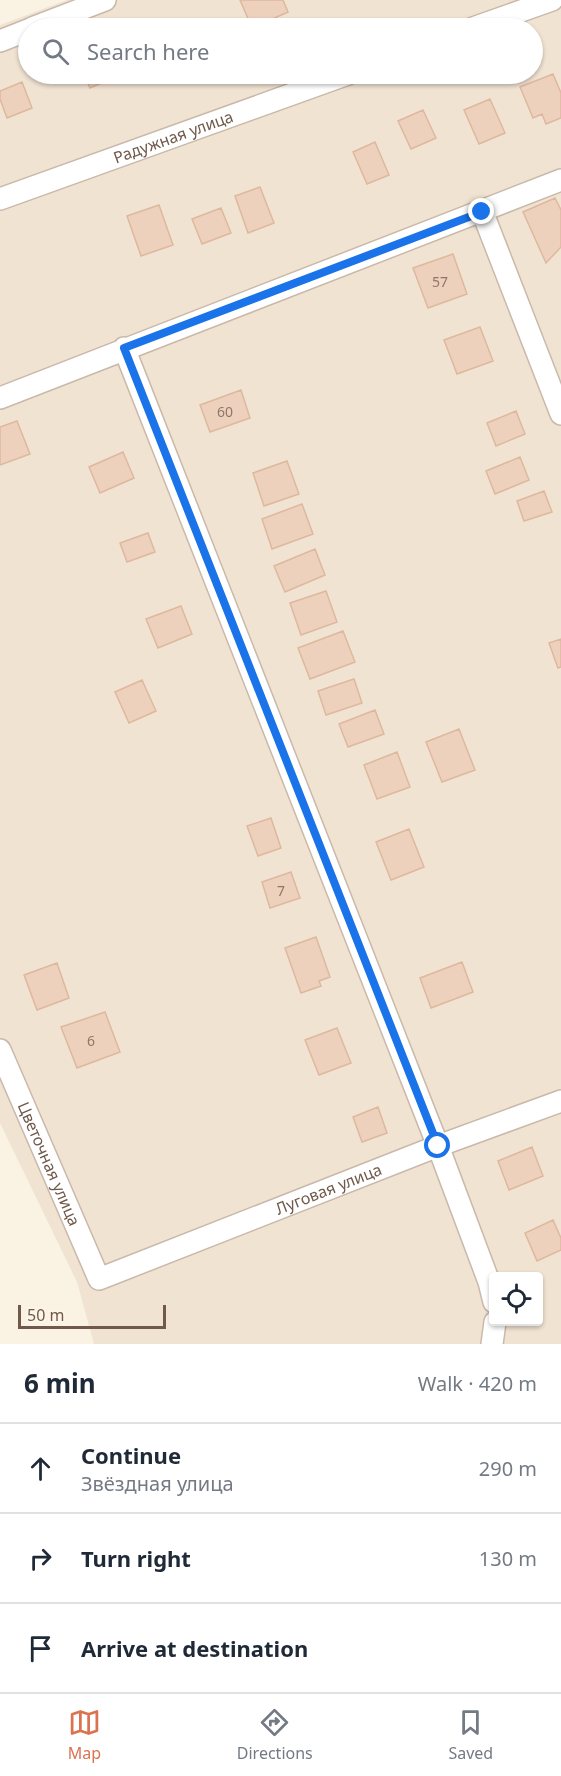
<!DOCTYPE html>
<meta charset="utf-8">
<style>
body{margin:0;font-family:"Noto Sans",sans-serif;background:#f2f2f3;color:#1f2937}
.controls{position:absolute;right:18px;bottom:18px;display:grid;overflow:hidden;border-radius:6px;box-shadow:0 2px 4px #0004}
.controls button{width:54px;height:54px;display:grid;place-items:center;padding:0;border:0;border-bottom:2px solid #e0e1e3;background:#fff;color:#1f2937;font:30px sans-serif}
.scale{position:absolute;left:18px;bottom:15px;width:148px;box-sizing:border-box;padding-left:6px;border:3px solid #70594b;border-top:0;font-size:16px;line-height:21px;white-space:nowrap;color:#70594b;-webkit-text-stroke:4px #fdf6e8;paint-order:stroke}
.stop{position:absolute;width:18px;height:18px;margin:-14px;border:4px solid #1a73e8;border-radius:50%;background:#fff}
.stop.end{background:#1a73e8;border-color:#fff;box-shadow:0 2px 6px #0008}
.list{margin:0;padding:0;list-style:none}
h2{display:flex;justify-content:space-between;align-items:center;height:78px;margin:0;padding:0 24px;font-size:26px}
h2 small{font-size:20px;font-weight:400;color:#747a83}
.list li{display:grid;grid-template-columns:39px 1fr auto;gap:18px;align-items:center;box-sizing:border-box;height:90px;padding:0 24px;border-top:2px solid #e0e1e3}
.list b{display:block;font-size:22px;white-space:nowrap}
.list p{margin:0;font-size:20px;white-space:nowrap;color:#747a83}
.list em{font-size:20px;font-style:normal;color:#747a83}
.icon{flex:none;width:33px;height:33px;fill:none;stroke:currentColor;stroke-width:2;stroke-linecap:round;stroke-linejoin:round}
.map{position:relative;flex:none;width:561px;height:1344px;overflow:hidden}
.search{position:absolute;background:#fff;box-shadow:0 2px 4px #0004;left:18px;right:18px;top:18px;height:66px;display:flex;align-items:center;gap:15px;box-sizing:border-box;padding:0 21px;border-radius:33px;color:#747a83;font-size:22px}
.sheet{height:348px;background:#fff}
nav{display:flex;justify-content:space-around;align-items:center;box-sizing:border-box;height:84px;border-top:2px solid #e0e1e3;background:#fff;font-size:16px;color:#747a83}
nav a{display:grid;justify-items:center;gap:3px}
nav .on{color:#db7351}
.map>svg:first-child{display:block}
</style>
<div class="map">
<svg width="561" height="1344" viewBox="0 0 561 1344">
<rect width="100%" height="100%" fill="#faf2e3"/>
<path fill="#f1e3d2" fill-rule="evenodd" d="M67 0H561V1344H94L77 1282 0 1123V25ZM28 28H532V74H28ZM494 1276H538V1322H494Z"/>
<path fill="#edd1bd" stroke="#deb89e" stroke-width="1.5" d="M240 0H283L288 12 252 28Z
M187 19 191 28H163Z
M84 74H114L115 77 90 88Z
M553 74 561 93V118L546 124 542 114 533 118 520 87Z
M22 82 32 108 7 118 0 99V91Z
M490 99 505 133 479 144 464 110Z
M423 110 436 138 411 149 398 121Z
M375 142 389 175 367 184 353 152Z
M260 187 274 223 248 233 235 196Z
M555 198 561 210V247L546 263 523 212Z
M159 205 173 245 141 256 127 216Z
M221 208 231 233 202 244 192 219Z
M453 254 467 294 428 308 413 268Z
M480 327 493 361 457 374 444 340Z
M241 390 250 418 210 432 200 405Z
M516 411 525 434 496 446 487 423Z
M17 421 30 454 0 465V427Z
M123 452 134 478 100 493 89 467Z
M520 457 529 480 495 494 486 471Z
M287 461 299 494 264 506 253 473Z
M544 491 552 512 524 521 517 501Z
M302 504 313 534 272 549 262 519Z
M148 533 155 552 127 562 120 543Z
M315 549 325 575 285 592 274 566Z
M326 591 337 622 301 635 290 603Z
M181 606 192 634 158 648 146 619Z
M343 631 355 662 310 679 298 648Z
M561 639V667L558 668 549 643Z
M354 679 362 703 326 715 318 691Z
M142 680 156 711 129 723 115 692Z
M375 710 384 734 348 747 339 724Z
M459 729 475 770 442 782 426 742Z
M397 752 410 787 377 799 364 765Z
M271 818 281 848 258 856 247 826Z
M409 829 424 867 391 880 376 842Z
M291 872 300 898 270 908 262 882Z
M316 937 330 977 319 981 321 986 301 993 285 948Z
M462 962 473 992 431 1008 420 978Z
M57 963 69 998 37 1010 24 975Z
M105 1012 120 1052 77 1068 61 1027Z
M337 1028 351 1063 319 1075 305 1040Z
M378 1107 387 1133 362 1142 353 1117Z
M532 1147 543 1176 509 1190 498 1161Z
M553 1220 561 1238V1250L537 1261 525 1233Z"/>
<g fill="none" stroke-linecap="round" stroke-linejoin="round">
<g stroke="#cab9aa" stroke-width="24">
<g id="street">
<path d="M32 28 105 0"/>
<path d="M473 28 552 0"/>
<path d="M0 41 28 30"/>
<path id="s1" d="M0 199 348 74"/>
<path d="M482 211 561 414"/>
<path d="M124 348 438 1146 489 1282 494 1302"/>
<path d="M0 398 561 180"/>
<path id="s2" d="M0 1050 99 1279 438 1146 561 1101"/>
<path d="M492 1344 495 1322"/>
</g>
</g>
<use href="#street" stroke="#fff" stroke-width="21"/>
</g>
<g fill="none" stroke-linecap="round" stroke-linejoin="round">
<path stroke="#1a73e8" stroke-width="8" d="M438 1146 124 348 482 212"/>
</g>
<g text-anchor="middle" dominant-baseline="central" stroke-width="5" stroke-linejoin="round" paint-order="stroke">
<g font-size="14" fill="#8f7768">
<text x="440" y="281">57</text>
<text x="225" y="411">60</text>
<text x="281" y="890">7</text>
<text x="91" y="1040">6</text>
</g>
<g font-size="16" fill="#70594b" stroke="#fdf6e8">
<text stroke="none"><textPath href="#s1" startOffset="184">Радужная улица</textPath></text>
<text stroke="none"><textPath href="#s2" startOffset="124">Цветочная улица</textPath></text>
<text stroke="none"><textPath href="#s2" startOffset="496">Луговая улица</textPath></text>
</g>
</g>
</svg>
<div class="controls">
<button><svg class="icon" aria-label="locate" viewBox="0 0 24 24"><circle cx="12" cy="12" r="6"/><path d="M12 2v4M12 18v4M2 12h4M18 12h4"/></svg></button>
</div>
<div class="scale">50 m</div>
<div class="stop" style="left:438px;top:1146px"></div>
<div class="stop end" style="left:482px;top:212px"></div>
<div class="search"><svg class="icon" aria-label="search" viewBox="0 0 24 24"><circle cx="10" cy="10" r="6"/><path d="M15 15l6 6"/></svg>Search here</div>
</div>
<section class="sheet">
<h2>6 min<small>Walk · 420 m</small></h2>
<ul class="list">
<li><svg class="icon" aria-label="ahead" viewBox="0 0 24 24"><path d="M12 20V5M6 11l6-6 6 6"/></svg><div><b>Continue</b><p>Звёздная улица</p></div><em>290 m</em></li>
<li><svg class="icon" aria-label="right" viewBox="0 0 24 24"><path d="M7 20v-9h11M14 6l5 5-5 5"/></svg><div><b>Turn right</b></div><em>130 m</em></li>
<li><svg class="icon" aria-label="arrive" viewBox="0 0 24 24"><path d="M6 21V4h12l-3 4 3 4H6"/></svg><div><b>Arrive at destination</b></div></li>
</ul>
</section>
<nav>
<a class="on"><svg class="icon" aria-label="map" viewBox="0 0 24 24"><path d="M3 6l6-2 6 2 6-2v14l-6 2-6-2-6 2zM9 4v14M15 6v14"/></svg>Map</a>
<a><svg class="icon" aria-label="directions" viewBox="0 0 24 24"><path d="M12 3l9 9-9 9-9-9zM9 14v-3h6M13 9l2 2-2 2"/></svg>Directions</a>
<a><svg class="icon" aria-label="saved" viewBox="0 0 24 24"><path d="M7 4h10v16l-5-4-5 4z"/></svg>Saved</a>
</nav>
